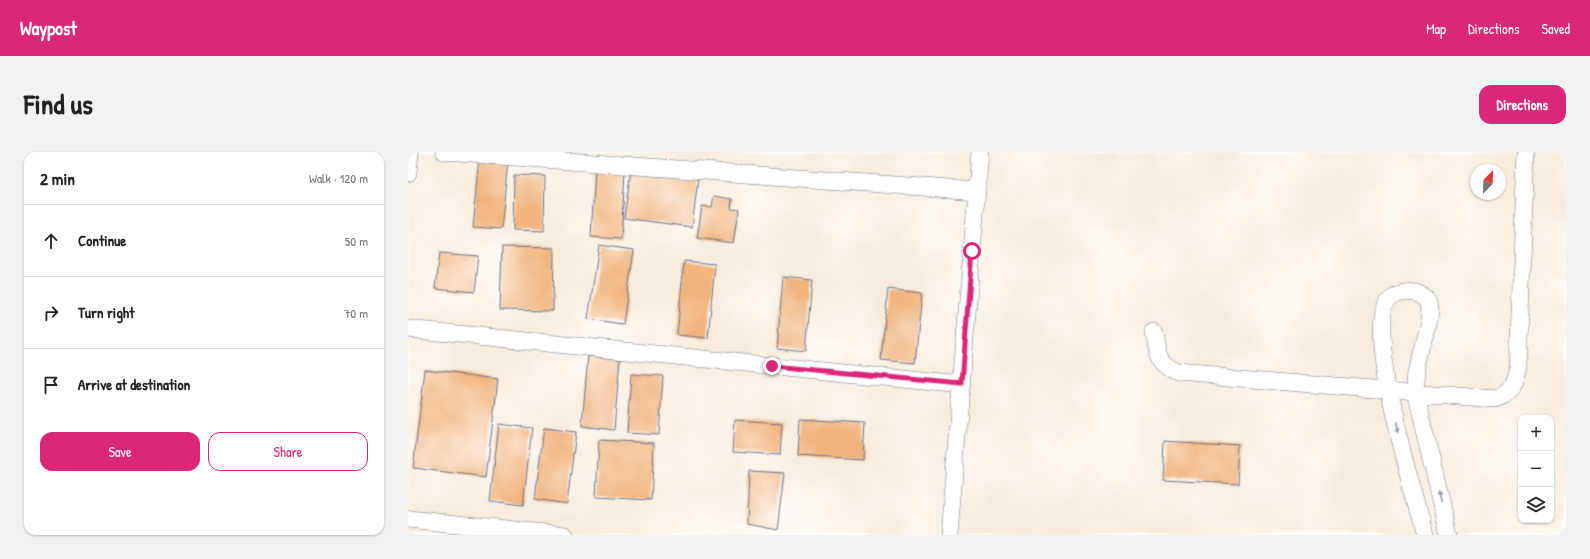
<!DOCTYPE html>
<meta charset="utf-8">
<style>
body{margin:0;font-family:"Patrick Hand",sans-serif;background:#f2f2f2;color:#222}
.controls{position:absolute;right:12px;bottom:12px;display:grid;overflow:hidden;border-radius:8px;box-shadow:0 1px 3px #0004}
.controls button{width:36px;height:36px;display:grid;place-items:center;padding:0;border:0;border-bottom:1px solid #e0e0e0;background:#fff;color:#222;font:20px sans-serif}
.compass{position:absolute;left:1062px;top:12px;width:36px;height:36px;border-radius:50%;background:#fff;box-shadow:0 1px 3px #0004;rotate:23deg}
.stop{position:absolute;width:12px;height:12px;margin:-9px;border:3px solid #db2777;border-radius:50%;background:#fff}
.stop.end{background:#db2777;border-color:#fff;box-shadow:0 1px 4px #0008}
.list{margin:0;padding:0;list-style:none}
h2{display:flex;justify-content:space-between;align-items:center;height:52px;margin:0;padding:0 16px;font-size:17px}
h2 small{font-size:13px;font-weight:400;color:#767676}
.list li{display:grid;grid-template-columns:26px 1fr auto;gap:12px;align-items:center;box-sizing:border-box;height:72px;padding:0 16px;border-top:1px solid #e0e0e0}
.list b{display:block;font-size:15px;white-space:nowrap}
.list em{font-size:13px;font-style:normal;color:#767676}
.actions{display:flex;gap:8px;padding:12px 16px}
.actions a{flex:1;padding:9px 0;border:1px solid #db2777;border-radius:12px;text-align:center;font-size:14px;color:#db2777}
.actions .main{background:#db2777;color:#fff}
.icon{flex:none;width:22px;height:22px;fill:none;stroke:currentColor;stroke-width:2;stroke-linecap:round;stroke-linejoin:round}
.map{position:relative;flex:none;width:1158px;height:383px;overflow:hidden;border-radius:12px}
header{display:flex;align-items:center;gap:24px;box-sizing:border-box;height:56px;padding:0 20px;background:#db2777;color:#fff}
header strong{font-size:19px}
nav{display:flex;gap:22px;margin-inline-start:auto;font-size:14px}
.intro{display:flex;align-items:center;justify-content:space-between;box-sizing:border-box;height:96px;padding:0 24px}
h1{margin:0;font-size:28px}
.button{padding:10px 18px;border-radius:12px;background:#db2777;color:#fff;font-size:14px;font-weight:700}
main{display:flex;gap:24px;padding:0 24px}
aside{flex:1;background:#fff;border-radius:12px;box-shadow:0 1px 3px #0004}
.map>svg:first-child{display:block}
</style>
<header>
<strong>Waypost</strong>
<nav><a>Map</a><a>Directions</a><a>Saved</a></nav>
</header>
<div class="intro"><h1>Find us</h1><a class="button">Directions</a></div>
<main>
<aside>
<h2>2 min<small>Walk · 120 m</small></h2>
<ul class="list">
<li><svg class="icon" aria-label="ahead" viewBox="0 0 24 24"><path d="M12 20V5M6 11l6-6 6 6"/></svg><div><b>Continue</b></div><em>50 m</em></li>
<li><svg class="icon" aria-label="right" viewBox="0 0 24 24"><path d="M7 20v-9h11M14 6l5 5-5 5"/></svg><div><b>Turn right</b></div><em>70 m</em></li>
<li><svg class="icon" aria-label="arrive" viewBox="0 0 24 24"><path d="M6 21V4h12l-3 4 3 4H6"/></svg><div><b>Arrive at destination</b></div></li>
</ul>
<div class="actions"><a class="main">Save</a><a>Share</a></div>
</aside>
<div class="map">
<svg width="1158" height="383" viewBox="0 0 1158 383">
<rect width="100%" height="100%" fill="#fff"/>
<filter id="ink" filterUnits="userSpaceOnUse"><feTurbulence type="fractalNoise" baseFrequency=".025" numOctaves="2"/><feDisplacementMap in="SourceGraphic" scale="8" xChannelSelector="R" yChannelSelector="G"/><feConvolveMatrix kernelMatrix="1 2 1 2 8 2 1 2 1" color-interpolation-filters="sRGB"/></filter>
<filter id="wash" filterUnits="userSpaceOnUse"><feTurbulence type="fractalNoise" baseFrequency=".012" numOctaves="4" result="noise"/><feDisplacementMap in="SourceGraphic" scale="16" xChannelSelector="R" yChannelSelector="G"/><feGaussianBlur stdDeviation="0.9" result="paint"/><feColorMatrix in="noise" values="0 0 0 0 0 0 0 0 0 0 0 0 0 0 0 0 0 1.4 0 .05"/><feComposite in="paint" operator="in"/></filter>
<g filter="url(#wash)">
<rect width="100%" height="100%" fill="#f8eddd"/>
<g id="blocks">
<path fill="#f1b47d" d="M72 6 100 9 93 77 65 75Z
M187 18 217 20 213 87 183 85Z
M223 18 290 27 284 75 216 66Z
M106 23 137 24 136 79 105 78Z
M306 44 324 47 323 56 331 57 326 91 289 86 294 54 304 55Z
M191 93 226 98 215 172 180 167Z
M94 95 146 96 145 159 92 158Z
M31 101 70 104 66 140 27 136Z
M276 109 307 112 300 186 269 183Z
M375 125 404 128 398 199 369 196Z
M480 137 514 141 507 211 473 208Z
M180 204 212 207 206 278 174 274Z
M17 218 90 227 78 325 5 316Z
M223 222 255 224 251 283 219 281Z
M392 267 457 271 455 308 390 304Z
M327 268 374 271 372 303 325 300Z
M91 272 124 276 115 353 82 349Z
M136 276 168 280 159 352 127 347Z
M191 288 246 291 243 348 188 345Z
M757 289 832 294 830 332 755 328Z
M341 319 377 321 370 378 339 372Z"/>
</g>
</g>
<g filter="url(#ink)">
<use href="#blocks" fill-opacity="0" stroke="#68728a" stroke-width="1"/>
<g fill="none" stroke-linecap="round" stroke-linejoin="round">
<g stroke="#68728a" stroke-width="18">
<path id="minor" d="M36 0 569 39
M0 21 2 0
M0 177 554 233
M746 180C750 202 748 210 770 221L1087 247C1104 241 1106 233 1110 215L1118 0
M0 367 157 383
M541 383 572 0
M1017 383C1007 345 950 167 984 143 991 138 999 138 1007 139 1013 141 1019 144 1021 150 1025 165 1012 202 1009 219 1008 225 1008 233 1007 240L1041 383"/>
</g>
<use href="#minor" stroke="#fff" stroke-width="17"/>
</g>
<defs><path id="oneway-solid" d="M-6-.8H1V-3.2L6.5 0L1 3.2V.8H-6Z"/></defs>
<g fill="#8d97ae">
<use href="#oneway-solid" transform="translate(989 276) rotate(75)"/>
<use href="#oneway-solid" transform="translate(1032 345) rotate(-103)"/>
</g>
</g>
<g fill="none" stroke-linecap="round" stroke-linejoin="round" filter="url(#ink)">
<path stroke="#db2777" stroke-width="5" d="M364 214 554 232 564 99"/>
</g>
</svg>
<div class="controls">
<button>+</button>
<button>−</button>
<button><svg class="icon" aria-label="layers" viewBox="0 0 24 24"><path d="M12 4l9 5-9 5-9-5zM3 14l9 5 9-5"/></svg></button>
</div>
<svg class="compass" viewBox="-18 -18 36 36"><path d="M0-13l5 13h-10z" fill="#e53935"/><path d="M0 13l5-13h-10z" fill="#767676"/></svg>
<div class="stop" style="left:564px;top:99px"></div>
<div class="stop end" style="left:364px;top:214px"></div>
</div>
</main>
